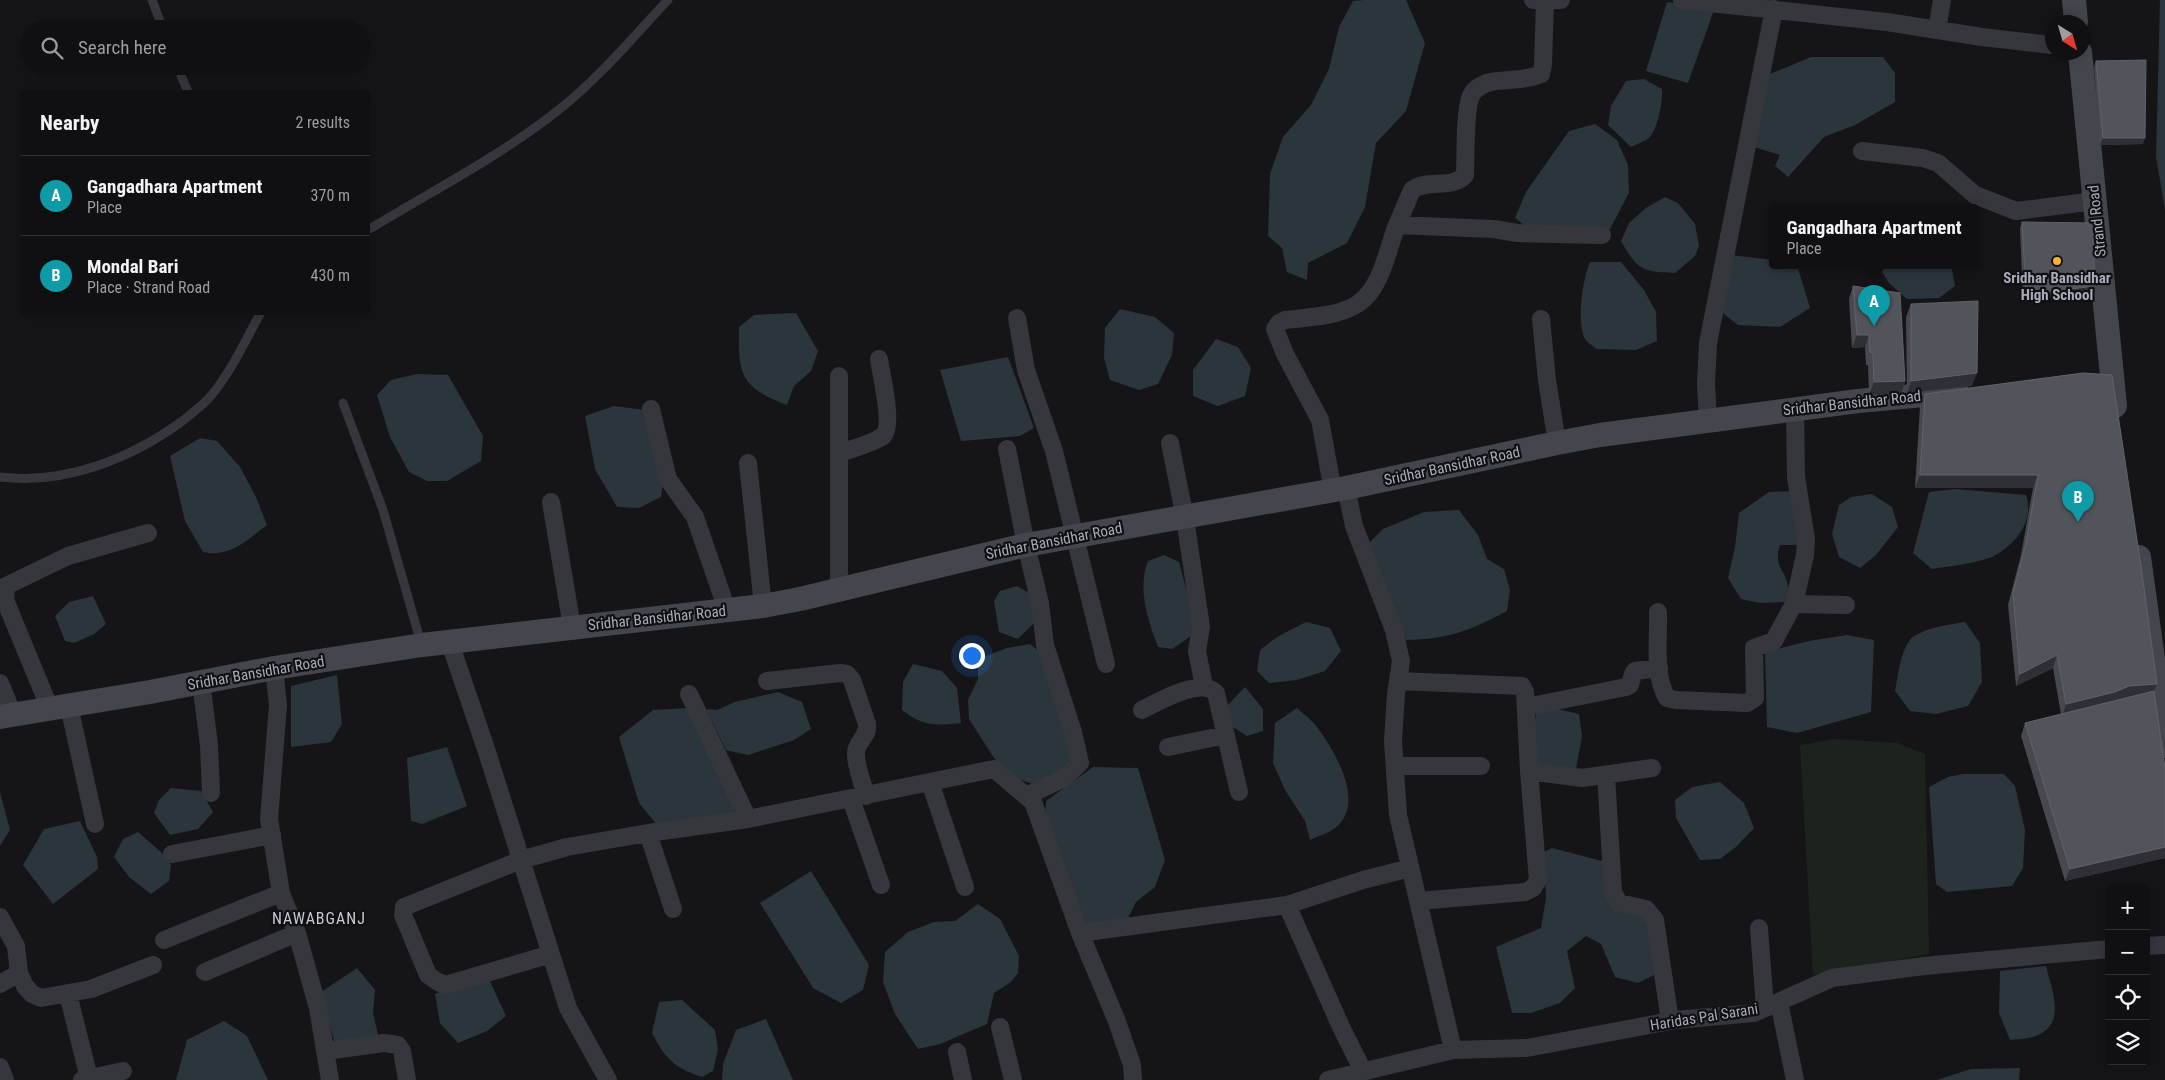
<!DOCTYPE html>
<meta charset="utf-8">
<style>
body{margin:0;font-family:"Roboto Condensed",sans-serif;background:#19191b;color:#f1f3f6}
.controls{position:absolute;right:15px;bottom:15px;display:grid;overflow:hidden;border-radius:5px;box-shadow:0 2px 12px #0003}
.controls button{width:45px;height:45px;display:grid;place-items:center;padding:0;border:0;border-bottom:1px solid #303032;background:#101012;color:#f1f3f6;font:25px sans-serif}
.compass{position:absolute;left:2045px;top:15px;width:45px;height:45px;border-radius:50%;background:#101012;box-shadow:0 2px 12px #0003;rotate:143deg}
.you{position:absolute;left:971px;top:655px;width:18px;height:18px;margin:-12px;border:4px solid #fff;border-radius:50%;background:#1a73e8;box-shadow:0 0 0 8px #1a73e833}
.badge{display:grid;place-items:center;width:32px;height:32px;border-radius:50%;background:#0b8043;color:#fff;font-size:16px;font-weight:700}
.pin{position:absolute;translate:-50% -41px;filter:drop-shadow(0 1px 2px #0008)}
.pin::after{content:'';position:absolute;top:26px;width:18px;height:15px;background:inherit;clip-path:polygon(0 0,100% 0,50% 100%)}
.popup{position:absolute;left:1769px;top:204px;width:210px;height:65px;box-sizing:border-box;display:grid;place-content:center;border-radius:5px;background:#101012;filter:drop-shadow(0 1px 4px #0005);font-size:16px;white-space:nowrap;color:#9c9d9f}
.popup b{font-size:19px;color:#f1f3f6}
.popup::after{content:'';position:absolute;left:50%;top:100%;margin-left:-10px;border:10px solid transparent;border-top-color:#101012}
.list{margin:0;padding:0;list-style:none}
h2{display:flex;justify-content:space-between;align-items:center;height:65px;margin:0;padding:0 20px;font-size:21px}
h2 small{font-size:16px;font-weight:400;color:#9c9d9f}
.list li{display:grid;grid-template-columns:32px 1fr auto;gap:15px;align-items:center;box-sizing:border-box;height:80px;padding:0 20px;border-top:1px solid #303032}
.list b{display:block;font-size:19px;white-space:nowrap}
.list p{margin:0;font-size:16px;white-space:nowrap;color:#9c9d9f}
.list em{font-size:16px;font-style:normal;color:#9c9d9f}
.icon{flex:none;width:28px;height:28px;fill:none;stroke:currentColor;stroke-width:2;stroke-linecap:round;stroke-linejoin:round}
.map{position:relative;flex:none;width:2165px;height:1080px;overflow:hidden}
.search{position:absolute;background:#101012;box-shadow:0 2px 12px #0003;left:20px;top:20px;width:350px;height:55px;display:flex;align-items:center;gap:12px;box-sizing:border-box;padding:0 18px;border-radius:28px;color:#9c9d9f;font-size:19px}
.panel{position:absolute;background:#101012;box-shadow:0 2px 12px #0003;left:20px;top:90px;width:350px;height:225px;border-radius:5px}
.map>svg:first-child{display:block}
</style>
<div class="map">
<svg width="2165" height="1080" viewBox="0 0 2165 1080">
<rect width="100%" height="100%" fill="#151518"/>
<path fill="#1b231c" d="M1835 739 1897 743 1925 754 1929 954 1813 975 1800 745Z"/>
<path fill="#2b353c" d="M1364 0H1406L1425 43 1406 111 1376 143 1365 207 1347 243 1308 263 1307 280 1287 272 1282 248 1268 236 1270 174 1283 137 1311 105 1329 69 1339 27 1353 1Z
M2160 0H2165V210L2156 157Z
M1667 2 1714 10 1688 83 1646 71Z
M1811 57H1883L1895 73V102L1855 125 1824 137 1788 177 1775 166 1780 155 1754 147 1770 74Z
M1644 79 1662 89C1663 101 1658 129 1649 138 1644 142 1636 144 1631 147L1608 125 1611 106 1626 81Z
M1595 124 1617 140 1628 165 1629 193 1610 229H1529L1515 218 1526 192 1569 131Z
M1665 197 1678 203 1695 224 1699 246 1695 256 1675 273C1643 272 1637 270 1621 241L1629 223 1646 208Z
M1730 255 1773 260V265H1797L1810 308 1780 327 1738 325 1719 310Z
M1590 262H1621L1644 290 1656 312 1657 341 1636 350 1596 349C1593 346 1587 342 1585 339 1576 322 1583 278 1590 262Z
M1878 265H1951L1955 286 1939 298 1907 299 1889 283Z
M1120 309 1155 317 1174 333 1172 355 1158 384 1139 390 1110 380 1104 358 1105 328Z
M796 313 818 351 811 371 794 386 787 405C740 387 738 374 739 327L754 315Z
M1216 339 1238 347 1251 368 1245 396 1218 406 1193 396V370Z
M1008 357 1034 428 1020 436 961 441 940 370Z
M417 374 448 375 483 436 481 461 447 481H427L409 472 390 437 377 395 391 380Z
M614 406 645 410 664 477 661 497 639 508 617 507 595 469 585 416Z
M200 438 217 441 240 467 256 497 267 525C247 540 230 558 203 552L185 521 170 456Z
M1955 489 2026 495C2034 519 2019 540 1999 553 1985 563 1949 566 1932 569L1913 553 1929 492Z
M1794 491 1807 545H1780C1773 568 1785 568 1788 586 1789 591 1786 597 1786 602L1760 603 1741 599 1728 578 1735 547 1739 513 1769 492Z
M1872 494 1892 507 1898 527 1876 555 1860 568 1839 557 1832 534 1839 505 1851 497Z
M1459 510 1478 535 1487 559 1504 569 1510 590 1507 611C1469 631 1449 639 1406 640L1367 545 1383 529 1424 512Z
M1164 555 1179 562 1192 611 1194 634 1172 649 1158 647C1148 620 1137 589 1148 561Z
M1017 586 1031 594 1035 622 1018 639 999 632 994 601 1000 591Z
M93 596 106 624 94 634 74 643 65 641 55 616 69 602Z
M1306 622 1330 628 1341 651 1325 671 1297 680 1269 683 1257 671 1260 650 1277 637Z
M1965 622 1980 643 1982 682 1968 706 1936 714 1910 711 1895 691C1898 675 1900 655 1909 641 1917 629 1951 624 1965 622Z
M1847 635 1874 640 1871 712 1797 733 1767 727 1765 652 1809 641Z
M1030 644 1045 656 1072 756 1063 771 1033 784 1018 779 994 758 969 719 968 700 978 679V659L1007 648Z
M913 664 942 671 957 688 961 723C936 726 922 726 902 710L903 682Z
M337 675 342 724 331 742 291 747V686Z
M1245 687 1263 709V731L1247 736 1231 726 1224 709Z
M778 692 802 702 811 729 794 740 748 755 726 750 706 709 717 710 735 702Z
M688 708 733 798 734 812 718 823 658 826 639 803 619 737 653 710Z
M1297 708C1304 715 1314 721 1319 730 1336 753 1366 804 1335 828 1329 833 1318 836 1310 840L1305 821 1285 790 1273 763 1275 723Z
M1553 708 1579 714 1582 736 1576 769 1536 766 1533 733 1536 714Z
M447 747 467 806 422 824 411 821 407 758Z
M1093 767 1138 768 1165 860 1155 887 1136 902 1128 918 1086 925 1045 820 1046 801Z
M1963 774H2004L2015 786 2025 830 2023 868 2012 886 1947 892 1936 884 1929 787 1948 777Z
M1720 782 1744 803 1754 828 1736 847 1720 859 1700 860 1676 818 1675 800 1692 787Z
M171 788 201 791 213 812 198 829 170 835 154 813 159 800Z
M0 792 10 830 0 846Z
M80 821 97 857 98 869 53 904 23 865 44 829Z
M138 832 162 853 171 865 169 881 151 894 129 877 114 857 123 839Z
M1552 848 1602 861 1612 909 1649 917 1656 974 1638 983 1615 977 1601 944 1586 936 1567 951 1575 988 1560 1003 1531 1013H1512L1496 947 1541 928 1546 898 1544 852Z
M811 871 869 965 863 990 841 1003 813 988 760 903Z
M978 904 1000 919 1019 956 1018 973 1011 982 994 993 987 1024 940 1044 918 1049 895 1014 883 982 885 952 908 932 934 922 955 921Z
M2046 966C2052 991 2068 1026 2033 1037 2026 1039 2017 1039 2010 1040L1999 1013 2000 971Z
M357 968 375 990 373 1013 378 1035 336 1048 321 992Z
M488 977 506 1016 487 1031 458 1043 440 1023 435 994 463 982Z
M682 1000 715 1030 718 1049 713 1071 702 1077C674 1068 665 1058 652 1033L659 1002Z
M766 1019 793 1080H722L723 1064 736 1030Z
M224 1021 247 1036 268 1080H176L187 1040Z
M2020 1068 2019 1080H1937L1971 1069Z"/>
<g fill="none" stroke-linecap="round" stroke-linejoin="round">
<path stroke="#36373d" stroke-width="9" d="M152 0 163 29
M177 66 188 92
M368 230C432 191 501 156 561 108 600 77 633 37 668 0
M343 403 383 510 421 643
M0 477C64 485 130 459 181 422 191 414 202 406 210 397 231 372 245 341 261 312"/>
<path stroke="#36373d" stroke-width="18" d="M1533 0H1561
M1682 0 1887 22 1982 37 2052 45
M1937 30 1942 0
M1862 151 1923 158 1938 163 1975 195 2016 211 2095 201
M1397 225 1493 229 1518 233 1602 235
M1017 318 1026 370 1054 451 1106 664
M1541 319 1547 380 1557 443
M839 376V591
M651 409 668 479 695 517 727 610
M1708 421 1706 383 1708 343 1774 9
M1170 443 1185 518 1201 627 1197 651 1204 686
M1007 449 1026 545 1040 603 1045 645 1073 732 1080 763 1064 778 1026 796
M840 453C851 449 874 443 883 436 894 426 881 374 879 359
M748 463 763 606
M1346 488 1354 526 1394 630 1401 661 1396 694 1393 741 1398 815 1453 1050
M1333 491 1320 420 1285 354 1275 329 1279 323 1285 320C1308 317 1339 317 1359 303 1382 287 1387 250 1397 225 1402 213 1407 202 1412 190 1428 178 1452 190 1465 175 1466 157 1464 107 1472 94 1475 88 1485 83 1491 82 1508 79 1525 81 1541 74L1543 65 1545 1
M551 502 572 627
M1794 604 1846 605
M1658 612C1659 639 1653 674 1667 698L1676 700 1747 703 1755 698 1754 648 1774 641 1777 635 1794 604 1805 555 1806 539 1796 477 1795 409
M450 643 486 749 568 1008 608 1080
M274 668 278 705 269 819 281 893 297 933 318 1008 330 1080
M767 681 840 673 847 674 852 680 867 724C869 737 856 741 856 753 855 764 863 784 866 796
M1398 681 1522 686 1525 692 1529 771 1582 778 1652 768
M201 682 209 745 211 793
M0 683 13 715
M689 694 748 819
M69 706 95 824
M1526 707 1626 687 1630 685 1633 674 1635 671 1659 668
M50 709 5 600 6 586 68 556 148 533
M1142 710C1159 701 1201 677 1216 693L1239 792
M1168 747 1226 735
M1395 766H1481
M1606 775 1613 892 1619 903 1646 909 1655 920 1670 1021
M930 782 965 887
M851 799 881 885
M648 833 673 909
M172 854 272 835
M1418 901 1525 892 1533 888 1538 880 1529 771
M1287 905 1341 1027 1363 1071
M0 917 16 946 19 973 25 986 32 994 41 998 91 989 153 965
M1759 928 1765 1008
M1080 933 1287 905 1363 880 1410 868
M164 940 281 893
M2146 946 2165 945
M551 954 446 985 438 982 428 975 403 915 404 907 521 860 567 847 648 833 748 819 994 769 1033 802 1080 933 1116 1019 1132 1065 1133 1080
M205 972 297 933
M0 984 19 973
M68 994 89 1078
M1779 1002 1795 1080
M1000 1027 1013 1080
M325 1051 384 1043 398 1045 402 1051 407 1080
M957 1052 963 1080
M0 1067 5 1080
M82 1080 123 1071
M1328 1080 1453 1050 1527 1048 1676 1020 1754 1013 1832 978 1924 966 2109 949"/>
<path stroke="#44464d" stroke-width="24" d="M2074 0 2076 22
M2080 52 2115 406
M2139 557 2165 746
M0 717 150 692 274 668 422 645 763 606 800 599 1026 545 1346 488 1557 443 1600 435 1858 401 1957 392"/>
</g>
<path fill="#484950" d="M2096 61 2143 144 2100 145 2094 67Z
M2022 222 2092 293 2023 301 2020 228Z
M1853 286 1905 381 1901 394 1869 395 1868 365H1866L1865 347 1852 348 1849 299Z
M1911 304 1972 386 1907 393 1906 317Z
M2083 373 2157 684 2154 691 2165 768V858L2065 881 2021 736 2025 723 2061 714 2053 668 2016 686 2008 605 2021 555 2033 488H1915L1920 407 1925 394Z"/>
<path fill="#2f3035" d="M2103 138H2145L2143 144 2100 145Z
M2094 286 2092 293 2023 301 2026 295Z
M1857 335H1869L1865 347 1852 348Z
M1977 373 1972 386 1907 393 1911 381Z
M1905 381 1901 394 1869 395 1874 382Z
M1920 475H2038L2033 488H1915Z
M2057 655 2053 668 2016 686 2020 674Z
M2157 684 2152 696 2062 717 2066 704 2129 686Z
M2165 847V858L2065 881 2070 869Z"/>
<path fill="#52545b" stroke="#60626a" d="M2146 60 2145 138H2103L2096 61Z
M2022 222 2094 223V286L2026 295Z
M1853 286 1900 293 1905 381 1874 382 1873 353 1870 352 1869 335H1857Z
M1978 301 1977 373 1911 381V304Z
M2083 373 2112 375 2141 566 2157 684 2129 686 2115 692 2066 704 2057 655 2020 674 2013 593 2026 543 2038 475H1920L1925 394Z
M2154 691 2165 768V847L2070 869 2025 723Z"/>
<circle fill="#fcb329" stroke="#101013" stroke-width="2" cx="2057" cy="261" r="5"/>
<g text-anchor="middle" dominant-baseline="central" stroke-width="4.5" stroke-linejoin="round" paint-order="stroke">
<g font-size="15" fill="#a7acb8" stroke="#101013">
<text transform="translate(2097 221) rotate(-96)">Strand Road</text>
<text transform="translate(1852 403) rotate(-6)">Sridhar Bansidhar Road</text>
<text transform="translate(1452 466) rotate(-12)">Sridhar Bansidhar Road</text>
<text transform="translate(1054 541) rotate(-11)">Sridhar Bansidhar Road</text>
<text transform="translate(657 618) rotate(-6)">Sridhar Bansidhar Road</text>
<text transform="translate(256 673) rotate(-10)">Sridhar Bansidhar Road</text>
<text transform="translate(1704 1017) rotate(-9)">Haridas Pal Sarani</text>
</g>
<g font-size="15" font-weight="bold" fill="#a7acb8" stroke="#101013">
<text x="2057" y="278">Sridhar Bansidhar<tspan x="2057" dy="17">High School</tspan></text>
</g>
<g font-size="16" letter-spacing="1" fill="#c8cbd4" stroke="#101013">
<text x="319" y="918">NAWABGANJ</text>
</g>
</g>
</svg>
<div class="controls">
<button>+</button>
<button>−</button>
<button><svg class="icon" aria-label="locate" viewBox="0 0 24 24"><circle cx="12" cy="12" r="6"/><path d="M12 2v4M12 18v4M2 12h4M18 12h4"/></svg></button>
<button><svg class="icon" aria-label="layers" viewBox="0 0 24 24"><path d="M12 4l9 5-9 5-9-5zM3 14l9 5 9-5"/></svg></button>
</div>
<svg class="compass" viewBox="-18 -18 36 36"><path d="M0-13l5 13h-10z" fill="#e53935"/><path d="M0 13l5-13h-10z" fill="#9c9d9f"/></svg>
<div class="you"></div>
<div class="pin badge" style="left:1874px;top:326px;background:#0f9aa8">A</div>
<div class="popup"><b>Gangadhara Apartment</b>Place</div>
<div class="pin badge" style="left:2078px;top:522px;background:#0f9aa8">B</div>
<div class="search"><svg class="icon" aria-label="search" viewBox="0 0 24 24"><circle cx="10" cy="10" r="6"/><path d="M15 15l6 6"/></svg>Search here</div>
<section class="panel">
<h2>Nearby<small>2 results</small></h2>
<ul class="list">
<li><span class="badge" style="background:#0f9aa8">A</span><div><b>Gangadhara Apartment</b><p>Place</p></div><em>370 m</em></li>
<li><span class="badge" style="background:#0f9aa8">B</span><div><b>Mondal Bari</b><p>Place · Strand Road</p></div><em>430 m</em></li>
</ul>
</section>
</div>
